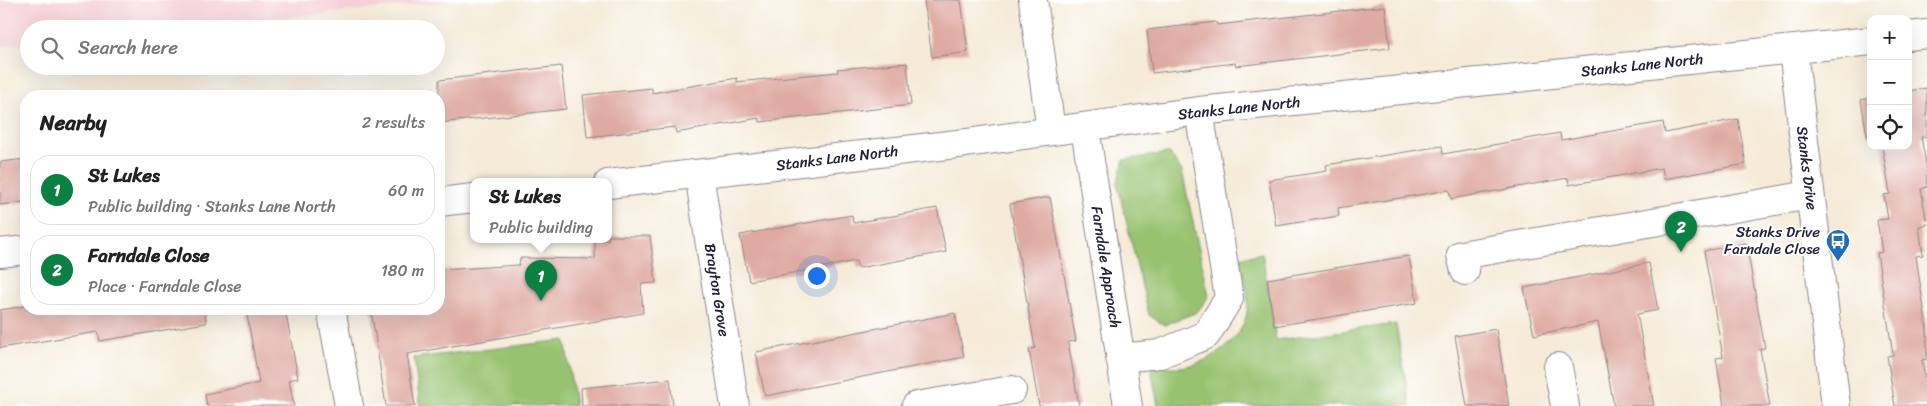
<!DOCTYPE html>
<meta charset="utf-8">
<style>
body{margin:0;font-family:Sriracha,sans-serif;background:#f6f6f6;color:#222}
.controls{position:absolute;right:15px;top:15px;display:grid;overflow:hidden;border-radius:10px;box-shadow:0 5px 20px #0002}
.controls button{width:45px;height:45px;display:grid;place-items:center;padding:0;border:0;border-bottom:1px solid #e0e0e0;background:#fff;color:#222;font:25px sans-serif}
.you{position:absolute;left:816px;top:275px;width:18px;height:18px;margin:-12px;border:4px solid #fff;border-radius:50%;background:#1a73e8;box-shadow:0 0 0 8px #1a73e833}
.badge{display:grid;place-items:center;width:32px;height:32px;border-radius:50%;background:#0b8043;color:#fff;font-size:16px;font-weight:700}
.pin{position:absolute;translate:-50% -41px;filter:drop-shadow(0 1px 2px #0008)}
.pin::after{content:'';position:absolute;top:26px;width:18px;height:15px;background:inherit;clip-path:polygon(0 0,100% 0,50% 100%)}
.popup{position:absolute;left:470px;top:178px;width:142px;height:65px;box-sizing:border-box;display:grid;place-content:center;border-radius:10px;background:#fff;filter:drop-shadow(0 1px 4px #0005);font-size:16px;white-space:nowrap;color:#767676}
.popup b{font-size:19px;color:#222}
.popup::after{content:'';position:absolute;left:50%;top:100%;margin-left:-10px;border:10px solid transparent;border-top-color:#fff}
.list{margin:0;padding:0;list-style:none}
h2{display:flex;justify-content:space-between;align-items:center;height:65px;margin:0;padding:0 20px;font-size:21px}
h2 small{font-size:16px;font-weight:400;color:#767676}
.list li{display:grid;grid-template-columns:32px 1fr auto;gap:15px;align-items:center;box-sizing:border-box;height:70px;margin:0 10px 10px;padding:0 10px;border:1px solid #e0e0e0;border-radius:20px}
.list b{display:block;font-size:19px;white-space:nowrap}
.list p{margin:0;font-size:16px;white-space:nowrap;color:#767676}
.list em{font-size:16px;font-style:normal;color:#767676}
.icon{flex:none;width:28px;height:28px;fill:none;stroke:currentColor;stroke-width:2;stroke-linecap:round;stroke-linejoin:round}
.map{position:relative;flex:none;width:1927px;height:406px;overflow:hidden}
.search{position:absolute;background:#fff;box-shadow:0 5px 20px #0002;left:20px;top:20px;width:425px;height:55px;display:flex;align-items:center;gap:12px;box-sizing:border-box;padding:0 18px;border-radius:28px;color:#767676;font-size:19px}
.panel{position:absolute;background:#fff;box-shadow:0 5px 20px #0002;left:20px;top:90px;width:425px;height:225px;border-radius:20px}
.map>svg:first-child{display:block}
</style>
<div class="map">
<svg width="1927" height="406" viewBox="0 0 1927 406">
<rect width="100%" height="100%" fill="#fff"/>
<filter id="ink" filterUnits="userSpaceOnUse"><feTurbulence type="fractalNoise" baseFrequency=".02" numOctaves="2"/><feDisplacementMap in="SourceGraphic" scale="10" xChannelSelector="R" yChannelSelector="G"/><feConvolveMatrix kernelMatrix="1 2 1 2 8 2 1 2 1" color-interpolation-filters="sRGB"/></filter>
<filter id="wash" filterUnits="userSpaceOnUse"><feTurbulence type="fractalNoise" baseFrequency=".0096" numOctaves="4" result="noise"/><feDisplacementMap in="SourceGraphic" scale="20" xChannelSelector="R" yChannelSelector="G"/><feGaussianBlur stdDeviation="1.12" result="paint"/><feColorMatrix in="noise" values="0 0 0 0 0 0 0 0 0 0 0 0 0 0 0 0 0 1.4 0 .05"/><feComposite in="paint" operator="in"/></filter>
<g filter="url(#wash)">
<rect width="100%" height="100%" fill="#f5ebd8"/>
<path fill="#f6cfd7" d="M0 0H460L175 29H29V44L0 46Z"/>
<path fill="#98c26f" stroke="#5d7255" d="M1169 153 1182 171 1209 296 1197 312 1164 325 1149 315 1117 183 1124 160Z
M1262 253 1276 340 1396 324 1410 406H1158L1150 362C1160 365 1169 368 1180 367 1209 364 1242 342 1247 312 1250 295 1243 275 1240 258Z
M565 340 575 406H420L414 358Z"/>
<g id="blocks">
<path fill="#dfaaa2" d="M924 0H961L968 52 932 57Z
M1385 6 1390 48 1236 66 1235 63 1152 73 1147 30 1216 22 1217 25Z
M907 63 911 105 760 122 759 118 676 133 675 127 587 137 583 95 652 88V93L737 78V82L838 72 837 69Z
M561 66 566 109 439 123V80Z
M1927 88V136L1921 137 1927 168V187L1921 189 1927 225 1919 226 1923 255 1916 256 1927 330V359L1922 360 1927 390V406H1895L1887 356 1893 355 1877 253 1882 252 1877 220 1888 219 1884 195 1890 194 1882 146H1908V91Z
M1871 98V135L1867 136 1861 100Z
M1738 119 1746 164 1664 179 1662 168 1569 185 1568 178 1451 199 1449 190 1338 208 1339 216 1276 226 1269 180 1327 171 1326 165 1442 146 1443 154 1560 133 1561 140 1663 122 1665 133Z
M26 159V202L0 205V162Z
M1050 197 1076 341 1068 342 1079 406H1039L1029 350 1035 348 1010 204Z
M937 208 946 252 858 268 856 261 749 281 740 235 852 215 853 223Z
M608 236H650L656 283 641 284 643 313 407 354 415 406H386L371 309H439V270L519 265 520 258 595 259V240H608Z
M1746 243 1765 348 1760 349 1770 406H1724L1716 358 1723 357 1704 251Z
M1409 256 1417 303 1274 326 1267 279Z
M1649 263 1658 310 1637 314 1654 406H1614L1598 322 1534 335 1524 288Z
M26 306V309H205L206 323 100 341 98 332 0 348V310Z
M246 309H285L298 378 289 380 294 406H207L205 394 259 383Z
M955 313 964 357 765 396 756 352Z
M1496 329 1509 406H1467L1455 336Z
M670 379 673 406H582L581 388Z"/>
</g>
</g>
<g filter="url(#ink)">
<use href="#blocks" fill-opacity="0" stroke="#8c868a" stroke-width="1"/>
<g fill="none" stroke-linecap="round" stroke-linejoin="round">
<g stroke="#8c868a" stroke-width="30">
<path id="minor" d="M1033 0 1051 131
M1908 36 1927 34
M1793 50 1836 406
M1085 128 1128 406
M699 174 735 406
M608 184 966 143 1199 111 1871 41
M439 202 474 198
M0 253 26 250
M1465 271 1461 255 1810 195
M331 309 349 406
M1120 358 1160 354 1206 335 1229 298 1199 111
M1558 367 1565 406
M916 406 1012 390"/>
</g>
<use href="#minor" stroke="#fff" stroke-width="28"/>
</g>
</g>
<defs>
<g id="bus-pin" transform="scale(1.25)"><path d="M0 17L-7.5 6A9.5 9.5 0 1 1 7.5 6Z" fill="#1f6fb2" stroke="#fff"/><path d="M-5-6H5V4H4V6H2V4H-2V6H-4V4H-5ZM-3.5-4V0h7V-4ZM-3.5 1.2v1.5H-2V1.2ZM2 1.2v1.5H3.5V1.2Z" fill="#fff"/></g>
</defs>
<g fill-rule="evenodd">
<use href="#bus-pin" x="1838" y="241"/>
</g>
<g text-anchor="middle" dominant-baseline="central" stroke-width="4" stroke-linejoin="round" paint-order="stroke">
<g font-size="15" fill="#22223b" stroke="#fff">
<text transform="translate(1642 65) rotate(-6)">Stanks Lane North</text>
<text transform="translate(1239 108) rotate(-6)">Stanks Lane North</text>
<text transform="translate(837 158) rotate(-7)">Stanks Lane North</text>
<text transform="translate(1807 168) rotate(83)">Stanks Drive</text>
<text transform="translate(1106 267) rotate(81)">Farndale Approach</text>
<text transform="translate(717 290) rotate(81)">Brayton Grove</text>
</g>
<g font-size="15" fill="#22223b" stroke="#fff" text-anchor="end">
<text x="1820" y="232">Stanks Drive<tspan x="1820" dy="17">Farndale Close</tspan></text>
</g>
</g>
</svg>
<div class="controls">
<button>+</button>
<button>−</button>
<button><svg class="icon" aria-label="locate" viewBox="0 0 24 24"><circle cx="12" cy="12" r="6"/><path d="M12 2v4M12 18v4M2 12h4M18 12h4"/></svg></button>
</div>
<div class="you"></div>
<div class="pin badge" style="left:541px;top:301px">1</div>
<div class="popup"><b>St Lukes</b>Public building</div>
<div class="pin badge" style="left:1681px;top:252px">2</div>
<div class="search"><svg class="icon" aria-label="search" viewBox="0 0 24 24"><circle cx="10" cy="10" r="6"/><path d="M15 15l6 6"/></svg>Search here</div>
<section class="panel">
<h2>Nearby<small>2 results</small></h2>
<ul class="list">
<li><span class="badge">1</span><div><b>St Lukes</b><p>Public building · Stanks Lane North</p></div><em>60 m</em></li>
<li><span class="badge">2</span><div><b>Farndale Close</b><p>Place · Farndale Close</p></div><em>180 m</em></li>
</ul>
</section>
</div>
